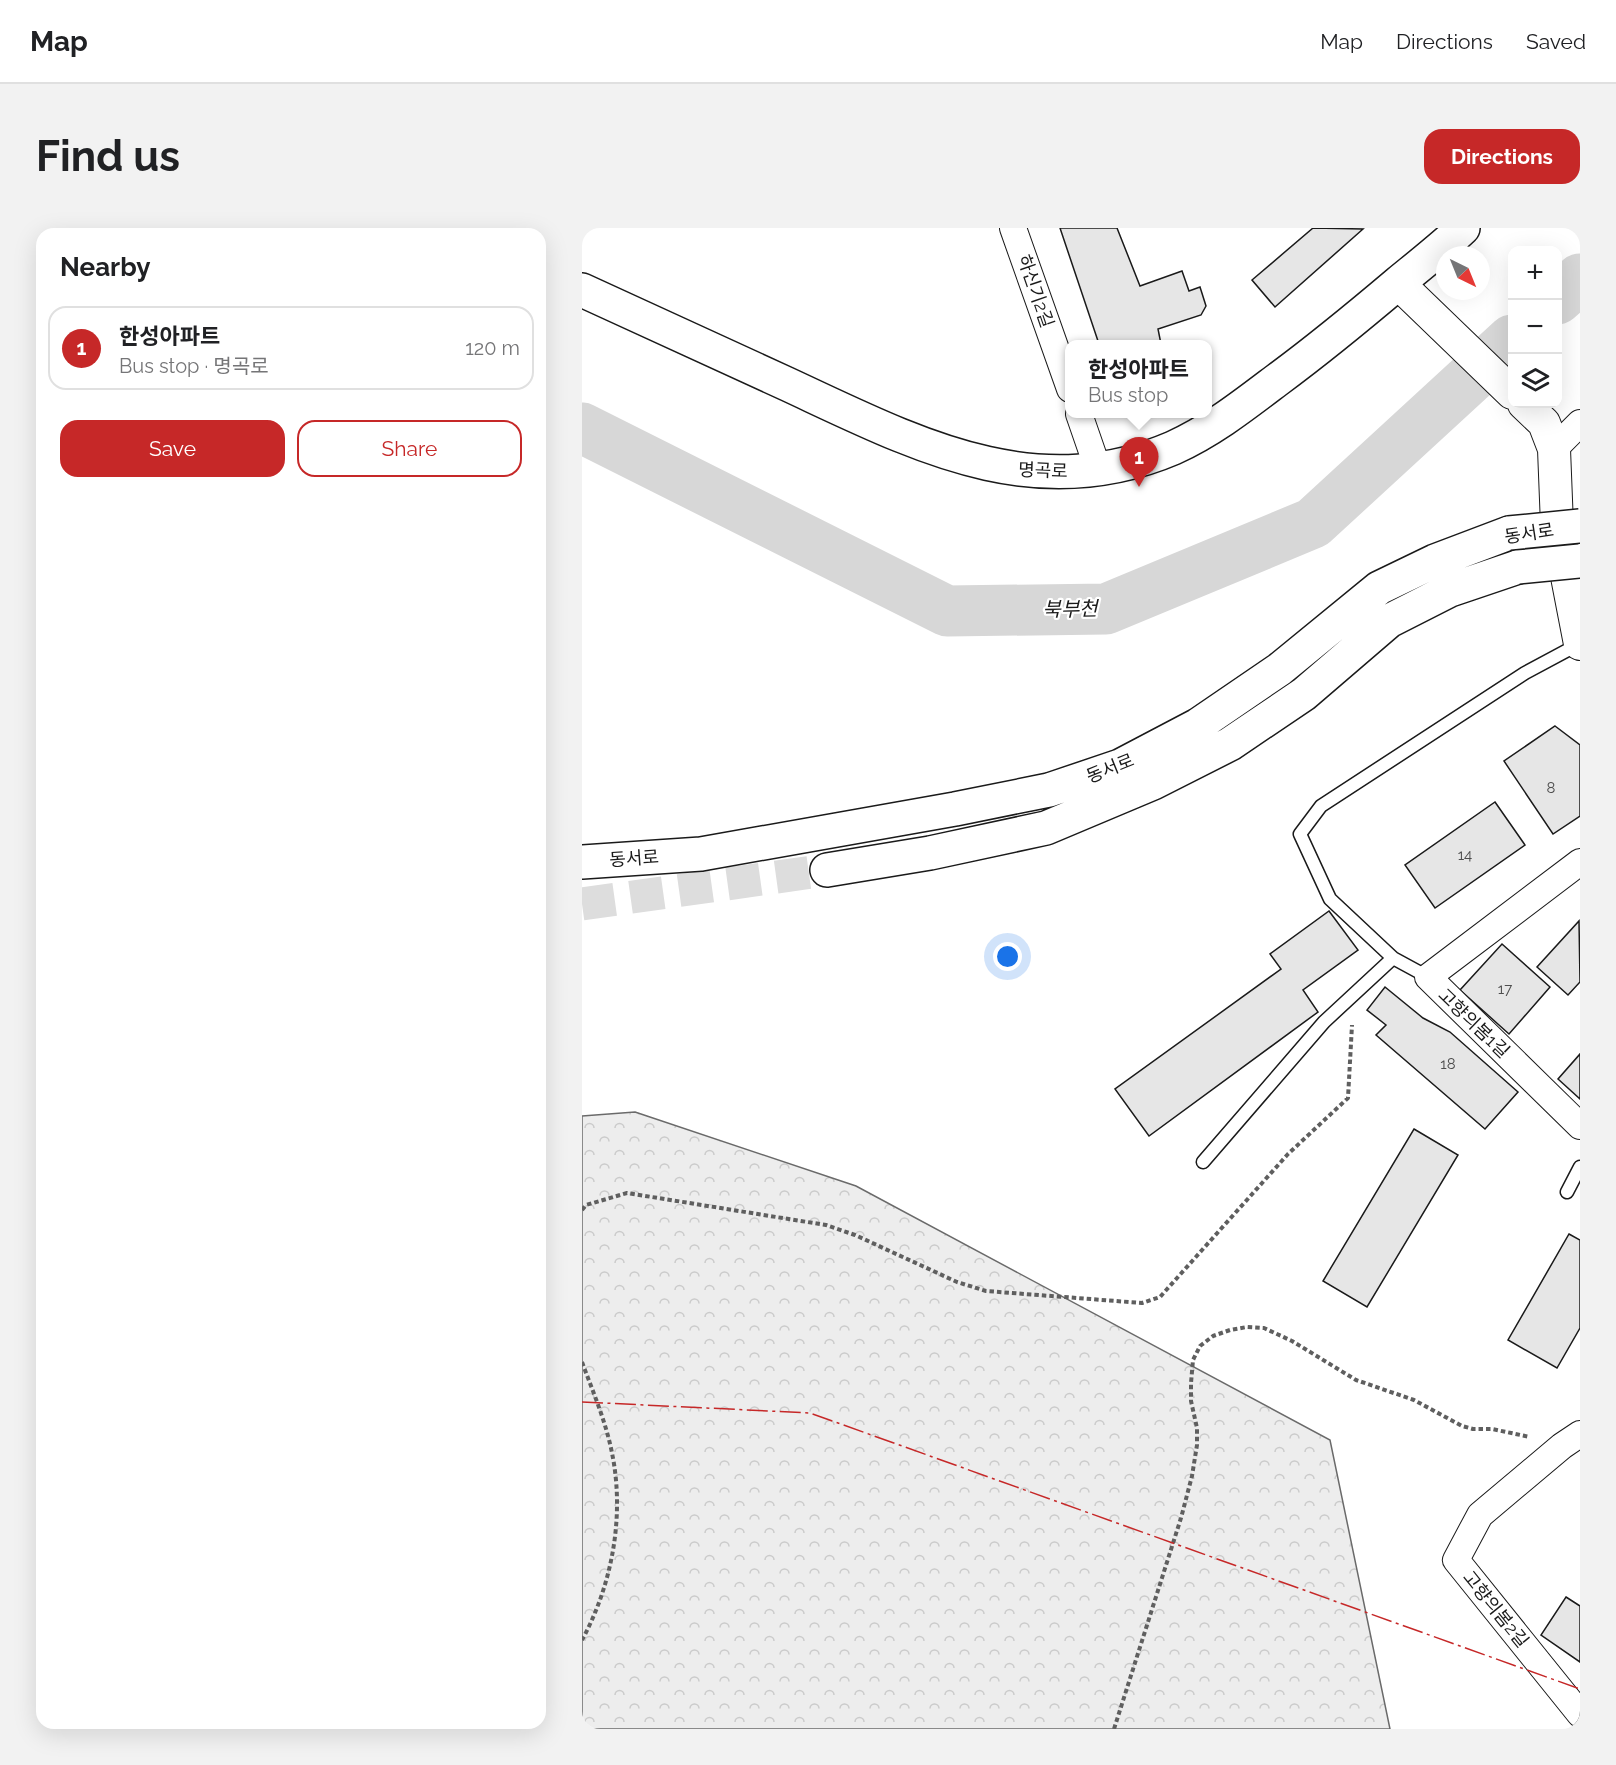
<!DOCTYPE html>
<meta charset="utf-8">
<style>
body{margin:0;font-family:Raleway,"Noto Sans KR",sans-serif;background:#f2f2f2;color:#202124}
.controls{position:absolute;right:18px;top:18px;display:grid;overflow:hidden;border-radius:12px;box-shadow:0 6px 24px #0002}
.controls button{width:54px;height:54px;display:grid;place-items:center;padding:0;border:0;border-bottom:2px solid #e0e0e0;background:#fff;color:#202124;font:30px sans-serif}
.compass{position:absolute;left:854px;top:18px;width:54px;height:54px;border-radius:50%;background:#fff;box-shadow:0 6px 24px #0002;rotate:137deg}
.you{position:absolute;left:426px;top:729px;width:21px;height:21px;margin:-15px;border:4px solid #fff;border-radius:50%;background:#1a73e8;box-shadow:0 0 0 9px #1a73e833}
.badge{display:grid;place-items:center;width:39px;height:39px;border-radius:50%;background:#c62828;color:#fff;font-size:20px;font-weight:700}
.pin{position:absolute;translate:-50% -50px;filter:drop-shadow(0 2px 3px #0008)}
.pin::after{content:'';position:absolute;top:32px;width:21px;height:18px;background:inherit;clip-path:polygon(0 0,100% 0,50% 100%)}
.popup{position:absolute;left:483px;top:112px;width:147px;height:78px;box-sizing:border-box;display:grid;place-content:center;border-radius:12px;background:#fff;filter:drop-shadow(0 2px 4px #0005);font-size:20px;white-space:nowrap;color:#757577}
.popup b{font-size:22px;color:#202124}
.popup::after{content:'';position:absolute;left:50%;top:100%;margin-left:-12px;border:12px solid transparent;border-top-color:#fff}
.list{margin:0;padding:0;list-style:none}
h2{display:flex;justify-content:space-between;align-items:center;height:78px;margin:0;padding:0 24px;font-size:26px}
h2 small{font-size:20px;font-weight:400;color:#757577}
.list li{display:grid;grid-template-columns:39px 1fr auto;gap:18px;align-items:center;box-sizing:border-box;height:84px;margin:0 12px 12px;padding:0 12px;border:2px solid #e0e0e0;border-radius:18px}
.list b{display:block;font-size:22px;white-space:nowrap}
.list p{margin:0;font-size:20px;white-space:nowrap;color:#757577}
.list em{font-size:20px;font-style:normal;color:#757577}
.actions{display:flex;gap:12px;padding:18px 24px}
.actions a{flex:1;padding:14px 0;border:2px solid #c62828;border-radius:18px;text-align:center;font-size:21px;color:#c62828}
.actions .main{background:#c62828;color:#fff}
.icon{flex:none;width:33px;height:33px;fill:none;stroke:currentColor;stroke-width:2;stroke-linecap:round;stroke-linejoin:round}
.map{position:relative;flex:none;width:998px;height:1501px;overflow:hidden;border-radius:18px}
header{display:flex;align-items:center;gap:36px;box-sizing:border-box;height:84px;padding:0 30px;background:#fff;border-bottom:2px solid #e0e0e0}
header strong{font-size:28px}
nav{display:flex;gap:33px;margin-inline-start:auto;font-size:21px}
.intro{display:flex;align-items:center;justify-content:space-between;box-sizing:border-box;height:144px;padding:0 36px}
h1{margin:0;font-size:42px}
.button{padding:15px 27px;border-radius:18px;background:#c62828;color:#fff;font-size:21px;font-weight:700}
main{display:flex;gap:36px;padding:0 36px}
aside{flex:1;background:#fff;border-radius:18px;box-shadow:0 6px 24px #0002}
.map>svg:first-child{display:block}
</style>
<header>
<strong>Map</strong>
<nav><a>Map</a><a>Directions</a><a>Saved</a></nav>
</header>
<div class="intro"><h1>Find us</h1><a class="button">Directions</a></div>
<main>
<aside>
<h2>Nearby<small></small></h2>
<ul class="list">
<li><span class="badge">1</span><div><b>한성아파트</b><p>Bus stop · 명곡로</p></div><em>120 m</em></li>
</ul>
<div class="actions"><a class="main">Save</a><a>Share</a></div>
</aside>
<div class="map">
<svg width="998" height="1501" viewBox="0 0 998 1501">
<defs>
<pattern id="forest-crowns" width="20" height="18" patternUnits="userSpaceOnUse" patternTransform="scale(1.5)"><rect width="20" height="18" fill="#ededed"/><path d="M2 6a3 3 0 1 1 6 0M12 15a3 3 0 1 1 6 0" fill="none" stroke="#cbcbcb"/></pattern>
</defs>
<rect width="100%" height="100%" fill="#fff"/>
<path fill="url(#forest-crowns)" stroke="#6a6a6a" stroke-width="1.5" d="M53 884 274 958 748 1212 808 1501H0V888Z"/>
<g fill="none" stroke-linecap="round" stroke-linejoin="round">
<path stroke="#d7d7d7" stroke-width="51" d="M975 71 998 51
M0 200 365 383 524 381 731 295 930 112"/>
</g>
<path fill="#e6e6e6" stroke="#1a1a1a" stroke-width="1.5" d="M478 0H535L558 58 600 43 607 63 618 59 624 78 619 87 576 101 579 116H517Z
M731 0 781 1 693 79 670 52Z
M973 498 998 517V588L971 606 922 533Z
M913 574 943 617 853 680 823 637Z
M747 683 776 722 721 762 736 784 567 908 533 861 699 741 688 726Z
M997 693 998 754 986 767 955 739Z
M920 716 968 759 927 806 878 762Z
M803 759 841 790 868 804 936 864 903 901 794 807 804 797 785 782Z
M998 826V871L976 851Z
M832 901 876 927 785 1079 741 1053Z
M987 1006 998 1012V1100L975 1140 926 1112Z
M984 1369 998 1378V1434L959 1407Z"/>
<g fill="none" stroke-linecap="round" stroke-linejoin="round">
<path stroke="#ddd" stroke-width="33" stroke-dasharray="33 16" stroke-linecap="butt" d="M0 676 245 642"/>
<g stroke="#1a1a1a" stroke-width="15">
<path id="service" d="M811 730 748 671 718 606 739 578 943 445 997 416
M621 934 742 794 811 730 846 749
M985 964 998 939"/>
</g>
<g stroke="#1a1a1a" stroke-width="28">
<path id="minor" d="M431 0 488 161
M497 186 516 241
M972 221 998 195
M998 634 846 749 998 898
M998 1206 980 1218 898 1287 874 1332 998 1486"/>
</g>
<g stroke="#1a1a1a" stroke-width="34">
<path id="tertiary" d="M816 55 930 165
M942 176 962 195 972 221 975 297 998 416"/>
</g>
<g stroke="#1a1a1a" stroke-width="36">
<path id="secondary" d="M0 62C68 93 136 125 205 156 330 214 451 280 591 220 629 203 662 177 695 152 737 121 777 88 816 55 838 37 861 19 881 0"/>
</g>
<g stroke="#1a1a1a" stroke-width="36">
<path id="trunk" d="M0 634 119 626 373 581 467 562 538 538 616 497 698 441 797 360 853 333 927 305
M245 642 348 625 464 600 571 555 648 516 722 466 807 393 868 362 936 339"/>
</g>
<path stroke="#5f5f5f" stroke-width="4" stroke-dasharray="4.5 3" stroke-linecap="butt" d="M0 982 4 977 45 965 244 997 273 1007 375 1054 404 1063 560 1075 578 1069 706 926 766 870 770 797
M0 1134C11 1164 24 1194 30 1225 43 1288 30 1357 0 1412
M532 1501 599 1290 610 1248 615 1217V1200L609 1173V1155L611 1132 618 1118 631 1108 648 1102 665 1099 682 1100 710 1113 774 1152 832 1172 880 1198 891 1201H910L948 1209"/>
<use href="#service" stroke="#fff" stroke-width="12"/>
<use href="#minor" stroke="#fff" stroke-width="26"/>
<use href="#tertiary" stroke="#fff" stroke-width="32"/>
<use href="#secondary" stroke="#fff" stroke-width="33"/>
<use href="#trunk" stroke="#fff" stroke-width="33"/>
<g stroke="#1a1a1a" stroke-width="36" stroke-linecap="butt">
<path id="trunk-bridge" d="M927 305 998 298
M936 339 998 333"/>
</g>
<use href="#trunk-bridge" stroke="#fff" stroke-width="33"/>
<path stroke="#c62828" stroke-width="1.5" stroke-dasharray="21 4.5 3 4.5" stroke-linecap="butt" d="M0 1174 228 1185 998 1461"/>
</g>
<g text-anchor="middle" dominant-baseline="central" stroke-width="4.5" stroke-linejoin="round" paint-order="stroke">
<g font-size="15" fill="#4d4d4d">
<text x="969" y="560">8</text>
<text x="883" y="627">14</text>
<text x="923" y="761">17</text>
<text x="866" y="836">18</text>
</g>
<g font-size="18" fill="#1a1a1a" stroke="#fff">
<text transform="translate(454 63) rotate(71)">하신기2길</text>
<text transform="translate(461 242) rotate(2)">명곡로</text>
<text transform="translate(947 305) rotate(-9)">동서로</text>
<text transform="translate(528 540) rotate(-22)">동서로</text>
<text transform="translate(52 630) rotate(-4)">동서로</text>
<text transform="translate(892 795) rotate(44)">고향의봄1길</text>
<text transform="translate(914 1381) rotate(51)">고향의봄2길</text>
</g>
<g font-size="20" font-style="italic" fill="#1a1a1a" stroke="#fff">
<text transform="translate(488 381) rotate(-1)">북부천</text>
</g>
</g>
</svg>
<div class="controls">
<button>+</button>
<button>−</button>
<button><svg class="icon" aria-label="layers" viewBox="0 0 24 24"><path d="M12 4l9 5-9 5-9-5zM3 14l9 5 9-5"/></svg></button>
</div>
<svg class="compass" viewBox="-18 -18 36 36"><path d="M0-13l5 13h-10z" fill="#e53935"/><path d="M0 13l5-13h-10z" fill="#757577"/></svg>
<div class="you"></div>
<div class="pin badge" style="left:557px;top:259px">1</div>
<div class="popup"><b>한성아파트</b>Bus stop</div>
</div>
</main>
